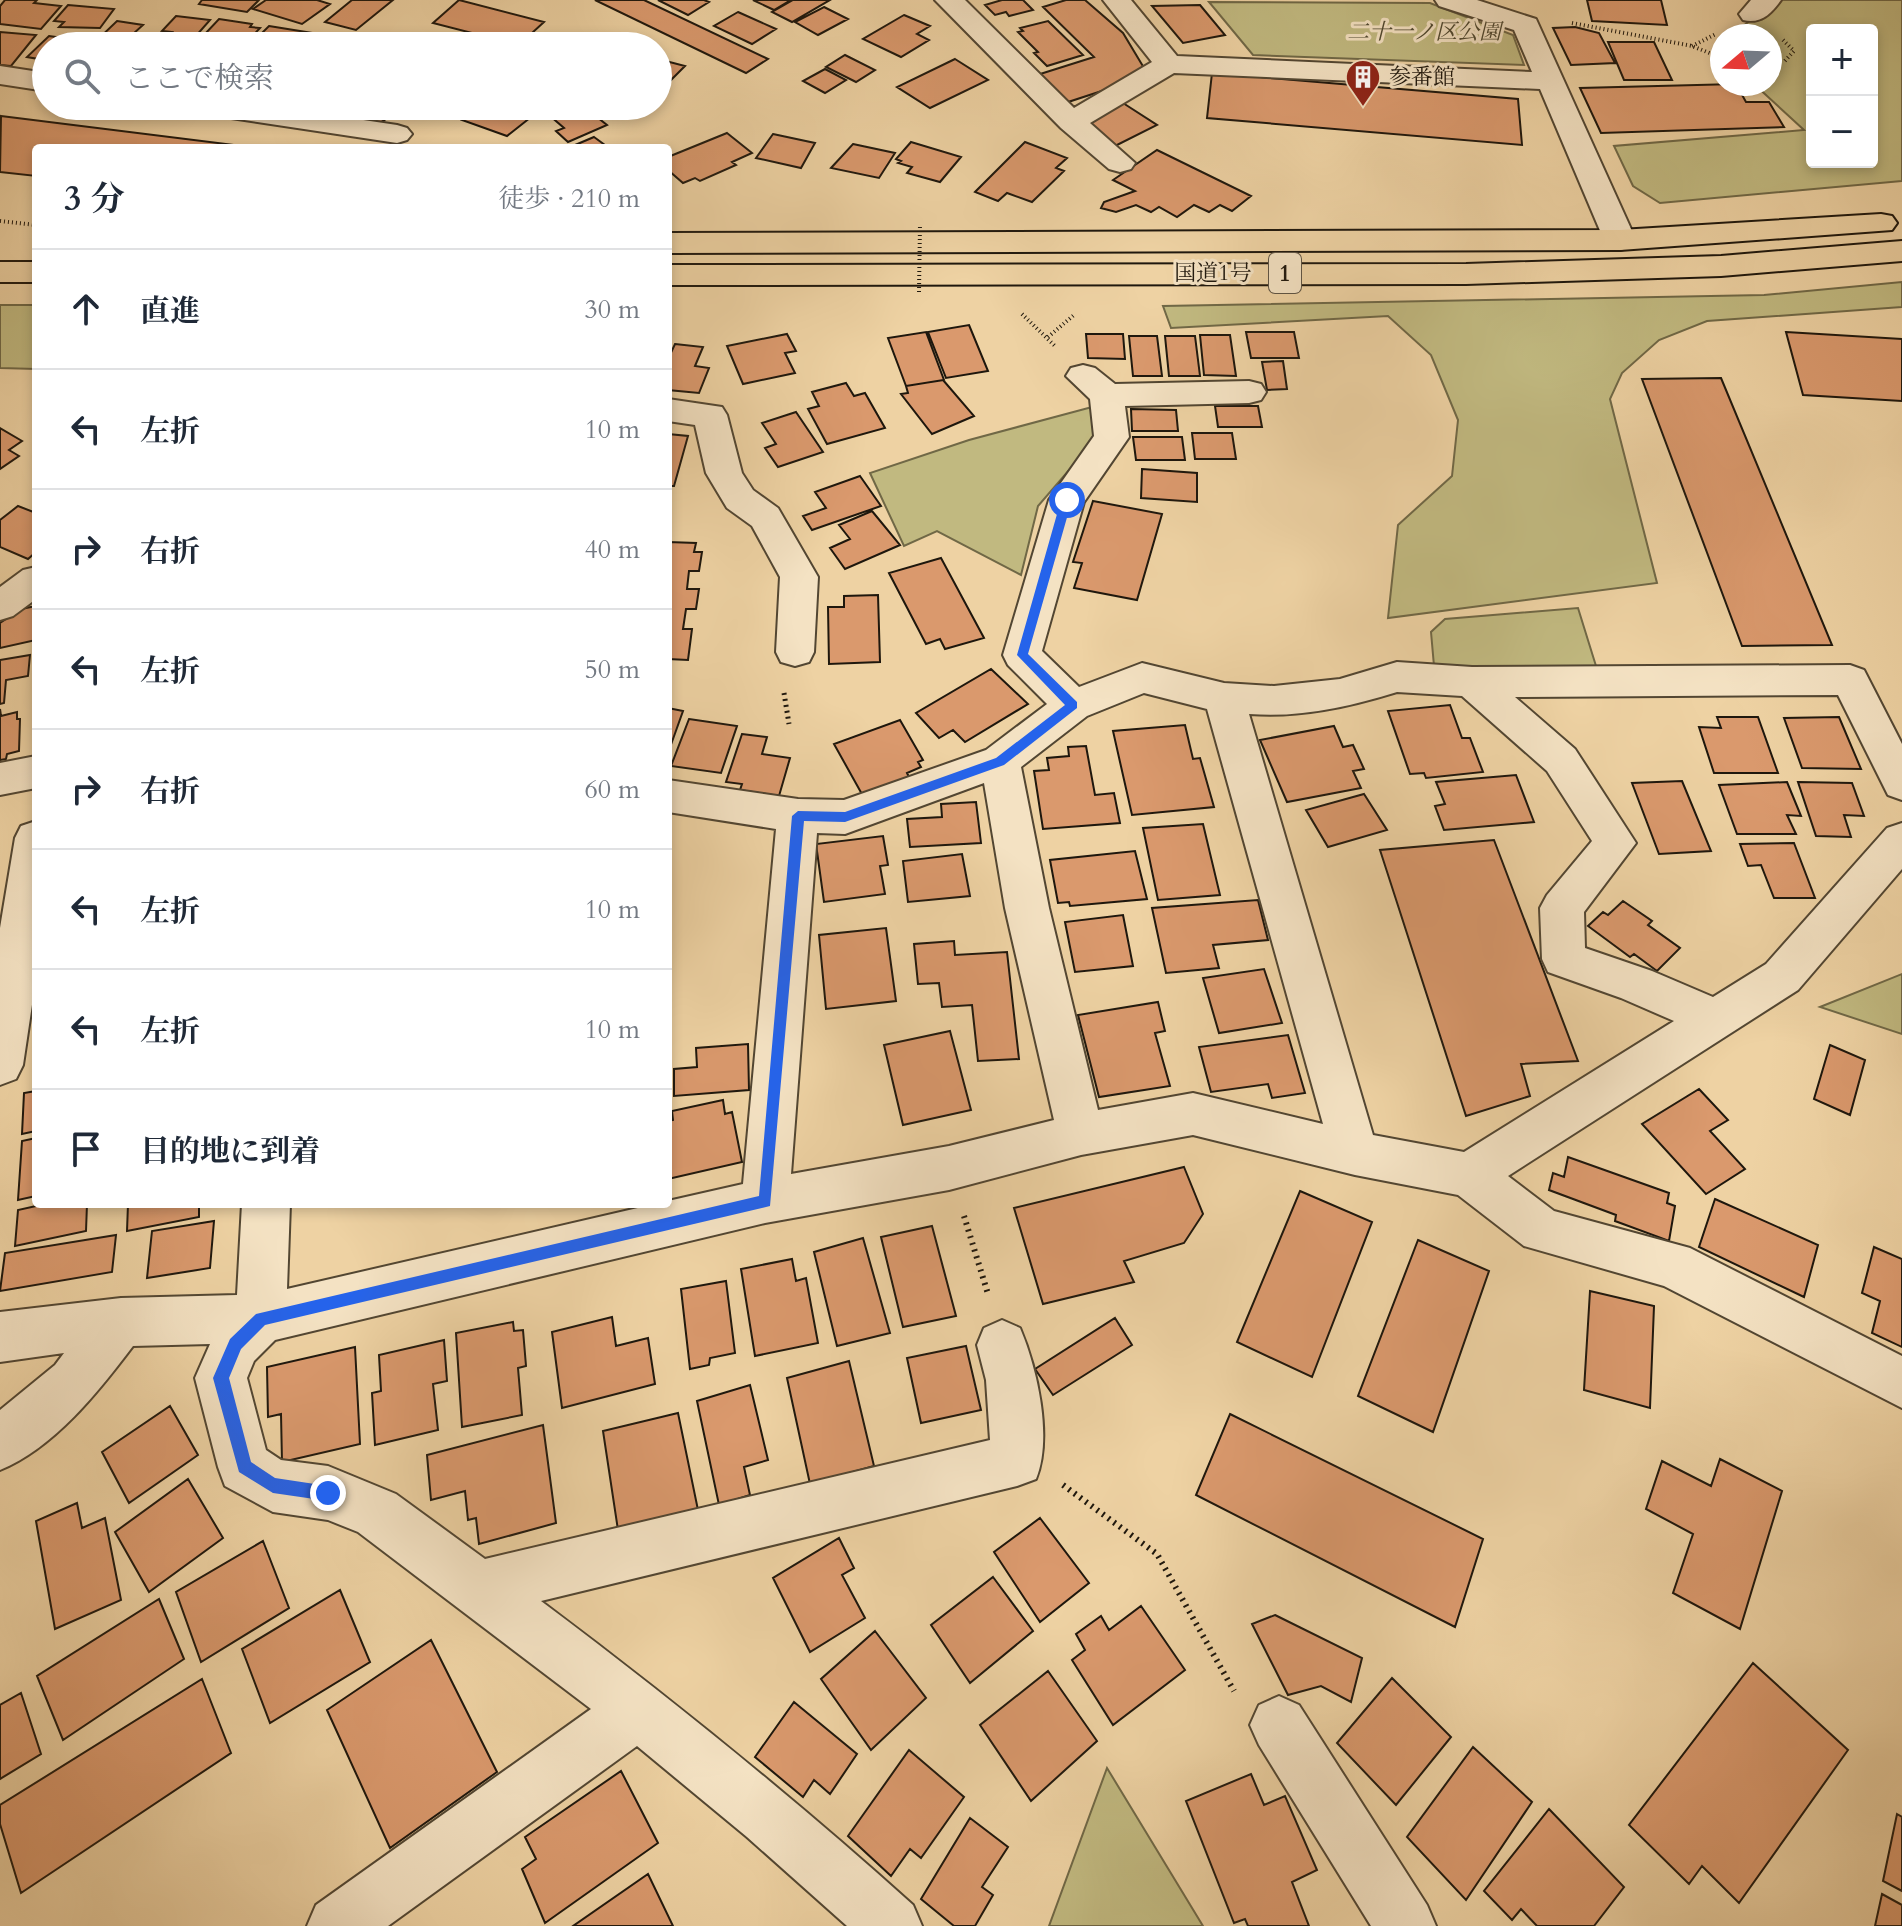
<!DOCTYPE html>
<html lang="ja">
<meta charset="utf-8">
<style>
body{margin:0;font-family:Cardo,"Noto Serif JP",serif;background:#f2f2f3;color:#1f2937}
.controls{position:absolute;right:24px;top:24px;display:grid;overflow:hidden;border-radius:8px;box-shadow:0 4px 12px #0003}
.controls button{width:72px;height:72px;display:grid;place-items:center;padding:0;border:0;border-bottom:2px solid #e0e1e3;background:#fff;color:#1f2937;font:40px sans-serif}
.compass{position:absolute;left:1710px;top:24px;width:72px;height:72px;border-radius:50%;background:#fff;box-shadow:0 4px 12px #0003;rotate:251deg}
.stop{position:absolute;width:24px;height:24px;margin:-18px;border:6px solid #2563eb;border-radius:50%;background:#fff}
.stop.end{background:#2563eb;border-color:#fff;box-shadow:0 2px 8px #0008}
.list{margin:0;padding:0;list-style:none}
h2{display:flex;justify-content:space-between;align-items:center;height:104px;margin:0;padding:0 32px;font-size:34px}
h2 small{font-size:26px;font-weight:400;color:#747a83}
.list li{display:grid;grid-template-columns:52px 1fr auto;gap:24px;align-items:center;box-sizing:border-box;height:120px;padding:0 32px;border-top:2px solid #e0e1e3}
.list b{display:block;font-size:30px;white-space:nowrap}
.list em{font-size:26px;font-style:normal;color:#747a83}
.icon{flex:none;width:44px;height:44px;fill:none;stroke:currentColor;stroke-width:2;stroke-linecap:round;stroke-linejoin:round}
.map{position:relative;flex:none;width:1902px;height:1926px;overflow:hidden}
.search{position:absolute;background:#fff;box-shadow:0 4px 12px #0003;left:32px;top:32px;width:640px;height:88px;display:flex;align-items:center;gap:20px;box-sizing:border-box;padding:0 28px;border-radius:44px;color:#747a83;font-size:30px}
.panel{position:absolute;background:#fff;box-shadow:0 4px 12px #0003;left:32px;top:144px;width:640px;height:1064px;border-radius:8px}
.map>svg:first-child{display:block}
</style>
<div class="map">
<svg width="1902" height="1926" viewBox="0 0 1902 1926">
<rect width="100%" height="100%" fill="#eed2a3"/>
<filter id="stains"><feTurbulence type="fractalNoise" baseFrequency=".0025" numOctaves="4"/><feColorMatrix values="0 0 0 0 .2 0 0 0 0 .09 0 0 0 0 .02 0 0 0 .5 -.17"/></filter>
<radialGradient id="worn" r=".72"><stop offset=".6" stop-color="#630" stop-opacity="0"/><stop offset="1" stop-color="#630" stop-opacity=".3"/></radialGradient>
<path fill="#c1b980" stroke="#706846" stroke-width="2" fill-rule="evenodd" d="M1775 0H1902V181L1660 203 1633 186 1614 146 1804 130 1754 84H1770V36H1731ZM1812 30H1872V162H1812Z
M1209 2 1430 3 1513 35 1524 65 1253 55Z
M1902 282V307L1707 321 1659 340 1622 373 1610 399 1657 583 1388 618 1398 525 1452 476 1458 420 1431 355 1388 316 1171 328 1163 306 1764 295Z
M0 305H36V369L0 368Z
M1092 407 1096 439 1038 506 1021 575 937 531 904 546 870 473 969 440Z
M1578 608 1596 666H1434L1431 632 1445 619Z
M1902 974V1034L1820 1007Z
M1107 1768 1203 1926H1049Z"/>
<path fill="#da996d" stroke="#1e170d" stroke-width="2" d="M5 0H37L34 3 61 6 41 29 0 24V6Z
M202 0H259L247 12 199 4Z
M266 0H317L330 4 302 24 253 9Z
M352 0H393L356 30 325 22Z
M459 0 544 22 519 45 433 23Z
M595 0H644L768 59 746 73Z
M658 0H704L709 2 688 15Z
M753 0H791L774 10Z
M793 0H830L792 22 772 12Z
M1002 0H1023L1033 10 1009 16 1006 12 995 15 985 5Z
M1066 0H1085L1123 33 1144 68 1117 86 1065 103 1037 75 1094 57 1043 7Z
M1587 0H1661L1667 25 1592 21Z
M68 5 114 9 100 28 59 27 64 22 54 21Z
M1200 5 1225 35 1183 43 1152 6Z
M824 7 848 19 818 35 795 22Z
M738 12 776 29 752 44 714 26Z
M904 15 930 26 917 34 929 40 901 57 863 39Z
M176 16 210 20 188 45 168 42 170 39 166 38 172 32 162 31Z
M219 19 252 24 250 27 260 28 244 45 206 46 213 36 204 35Z
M117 21 143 25 122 44 131 46H91Z
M1048 21 1083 55 1047 66 1034 53 1038 52 1018 32 1023 31 1020 28Z
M269 26 337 37 329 46H249Z
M1575 27 1599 33 1615 63 1571 65 1553 28Z
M0 32 36 35 11 66 0 65Z
M49 36 90 42 86 46H46V69L36 68 44 60 27 57Z
M1608 42H1654L1672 80H1624Z
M845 55 875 70 856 82 826 67Z
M658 59 685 66 663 88 658 86Z
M955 59 988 80 930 108 897 87Z
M825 69 846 80 825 93 803 81Z
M1212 73 1518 99 1522 145 1207 118Z
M1736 84 1746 102H1769L1784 127 1601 133 1580 88Z
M1123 103 1157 125 1113 147 1087 129 1089 120Z
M352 106H421L404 115 398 112 381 122H373L354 112 358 110Z
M463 106H545L507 136 462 120 472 113 460 109Z
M570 106H583L607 125 568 142 556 131 564 128 549 115Z
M325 107 353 111 344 122 315 119Z
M1 116 258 148H36V176L0 172Z
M727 133 752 153 732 162 736 165 700 181 695 178 683 183 668 170V157Z
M773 134 815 143 801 168 756 158Z
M594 137 609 148H568Z
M911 142 961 157 940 182 907 173 912 167 898 163 901 161 896 159Z
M1025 142 1067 158 1056 168 1064 171 1032 202 1007 193 998 201 975 192Z
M853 144 895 153 879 178 831 168Z
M1157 150 1251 196 1232 211 1220 205 1209 212 1194 205 1177 217 1159 207 1151 212 1136 205 1116 212 1101 208 1104 202 1135 191 1113 180Z
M969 325 988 371 946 378 928 332Z
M926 332 944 380 906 386 888 338Z
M1246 332H1294L1299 358H1251Z
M1786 332 1902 339V401L1803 395Z
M787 334 796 351 785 353 795 373 743 384 727 346Z
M1086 334H1123L1125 359 1088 358Z
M1200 335H1230L1236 376 1204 375Z
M1129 336H1157L1162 376H1133Z
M1165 336H1195L1200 376H1169Z
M675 344 703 347 695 366 709 368 699 393 668 390V359Z
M1283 361 1287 389 1267 390 1262 362Z
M1721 378 1832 645 1742 646 1642 379Z
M943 380 974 416 932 434 901 394 908 393 906 386Z
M846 383 854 396 865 393 885 428 827 444 808 409 819 406 812 392Z
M1215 406H1258L1262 427H1218Z
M1131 409 1176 410 1178 431H1132Z
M796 412 823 452 778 467 765 448 776 444 762 423Z
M0 428 22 441 9 450 19 456 0 469Z
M1192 433H1232L1236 459H1195Z
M668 434 688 436 674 486H668Z
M1133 437H1182L1185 460H1136Z
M1142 469 1197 473V502L1141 498Z
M860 476 881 506 812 530 803 516 826 508 815 492Z
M1093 501 1162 514 1137 600 1074 588 1082 563 1073 562Z
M18 506 36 513V552L28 559 0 547V520Z
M872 511 900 545 845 569 830 548 850 539 839 525Z
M668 542 696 543 694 552H702L699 571H689L687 589H699L696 609H686L683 629H692L688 660 668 659Z
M941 558 984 638 945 649 940 639 926 644 889 573Z
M878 595 880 662 829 664 828 607H844V596Z
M36 606V640L0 648V623L21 609Z
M30 655 28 676 6 680 4 703 0 704V660Z
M991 669 1028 704 965 742 953 730 939 738 916 713Z
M1450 705 1462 738H1470L1483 772 1426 778 1424 773 1410 774 1388 711Z
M668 708 683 711 668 753Z
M0 709 1 716 17 712V719H20L19 751 7 754 6 759 0 760Z
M1717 717H1758L1778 773H1714L1699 727 1721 728Z
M1839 717 1861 769 1802 768 1784 718Z
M689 719 737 726 721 773 671 766Z
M900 720 923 760 918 762 921 767 907 773 910 779 863 796 834 744Z
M1185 725 1193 759 1200 758 1214 807 1132 815 1113 731Z
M1334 726 1343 747 1353 745 1364 769 1353 771 1361 788 1287 802 1260 740Z
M742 734 767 737 762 754 790 758 779 796 740 790 742 784 726 782Z
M1086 746 1095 795 1114 793 1120 823 1043 829 1034 771 1049 770 1047 758 1069 756 1068 747Z
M1516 775 1534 822 1444 830 1435 806 1445 804 1436 782Z
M1682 781 1711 851 1659 854 1632 783Z
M1787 782 1801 816 1787 815 1796 834H1737L1719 785Z
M1798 782 1852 783 1864 816 1844 815 1851 837 1816 836Z
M1364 794 1387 830 1328 847 1306 810Z
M976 802 981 843 910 847 907 819 942 817 941 804Z
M1203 824 1220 895 1158 900 1143 828Z
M883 836 888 865 880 866 885 894 824 902 816 844Z
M1494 840 1578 1061 1521 1064 1530 1096 1466 1116 1380 850Z
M1794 843 1815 898H1774L1761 865 1748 866 1740 844Z
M1135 851 1147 899 1070 906 1069 902 1058 903 1050 860Z
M962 854 970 896 908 902 903 861Z
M1258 900 1268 940 1213 945 1219 968 1166 973 1152 908Z
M1623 901 1652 921 1648 925 1680 948 1657 971 1634 954 1630 957 1588 926 1603 912 1608 915Z
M1123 915 1133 966 1075 972 1065 922Z
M886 928 896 1001 826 1009 819 935Z
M954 941 955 955 1007 952 1019 1059 978 1061 972 1005 942 1007 939 983 918 984 914 944Z
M1264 969 1282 1023 1219 1033 1203 978Z
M1158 1002 1165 1031 1155 1033 1170 1086 1099 1097 1078 1015Z
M950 1031 971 1110 903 1125 884 1045Z
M1288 1035 1305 1093 1272 1098 1268 1084 1211 1092 1199 1047Z
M748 1044 749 1090 674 1096V1069L697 1067 696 1048Z
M1830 1045 1865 1060 1850 1115 1814 1099Z
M1699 1089 1728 1120 1710 1131 1745 1169 1706 1194 1642 1124Z
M36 1091V1131L22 1134 24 1093Z
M723 1100 725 1114 732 1112 742 1162 668 1179V1121L673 1120 672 1111Z
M36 1138V1196L18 1200 22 1141Z
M1568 1157 1669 1193 1667 1203 1675 1206 1669 1241 1615 1221 1616 1215 1549 1190 1553 1173 1564 1177Z
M1184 1167 1203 1214 1184 1243 1124 1261 1134 1282 1043 1304 1014 1208Z
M1300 1191 1372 1222 1312 1377 1237 1342Z
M1715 1199 1818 1245 1804 1297 1699 1247Z
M45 1204H87L86 1231 15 1246 18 1210Z
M128 1204H199V1217L127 1231Z
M214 1221 210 1268 147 1278 152 1231Z
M932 1226 956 1316 903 1327 881 1237Z
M116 1235 112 1272 0 1291 5 1253Z
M863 1238 890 1333 837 1346 814 1252Z
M1418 1240 1489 1271 1433 1432 1358 1396Z
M1874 1247 1902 1259V1347L1872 1333 1880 1301 1862 1293Z
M792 1259 796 1281 806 1278 818 1343 755 1356 741 1269Z
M726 1281 735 1353 710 1358 709 1365 690 1369 681 1289Z
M1590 1291 1654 1306 1650 1408 1584 1390Z
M612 1317 616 1346 648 1338 655 1384 562 1408 552 1332Z
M1115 1318 1132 1345 1053 1395 1035 1369Z
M513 1322 514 1331 523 1330 526 1366 518 1368 522 1415 462 1427 456 1333Z
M444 1340 447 1381 433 1384 438 1430 375 1445 372 1393 381 1391 379 1355Z
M966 1346 981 1410 921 1423 907 1358Z
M355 1347 360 1444 282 1462 281 1414 268 1417 267 1367Z
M849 1361 874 1466 810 1484 787 1378Z
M750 1385 768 1460 744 1467 750 1495 719 1505 697 1401Z
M170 1406 198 1455 129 1503 102 1452Z
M678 1413 698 1510 618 1530 603 1431Z
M1230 1414 1483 1539 1455 1627 1196 1495Z
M543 1425 556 1523 479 1544 476 1518 468 1520 465 1491 431 1500 427 1455Z
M1720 1459 1782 1491 1740 1629 1673 1593 1693 1534 1646 1509 1662 1461 1711 1486Z
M188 1479 223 1538 149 1592 115 1532Z
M77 1503 82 1528 105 1518 121 1600 55 1629 36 1521Z
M1040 1518 1089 1583 1040 1622 994 1552Z
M839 1538 854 1568 842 1575 865 1618 810 1652 773 1578Z
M263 1541 289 1608 201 1662 176 1592Z
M993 1577 1033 1631 970 1683 931 1625Z
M340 1590 370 1662 270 1723 242 1649Z
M159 1599 184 1659 63 1740 37 1676Z
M1141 1606 1185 1670 1113 1725 1072 1660 1085 1650 1076 1634 1101 1616 1109 1630Z
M1275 1615 1362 1658 1351 1702 1321 1686 1288 1695 1252 1624Z
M875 1631 926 1698 871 1750 821 1679Z
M431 1640 497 1772 390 1848 327 1710Z
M1753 1663 1848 1750 1739 1903 1702 1866 1689 1884 1629 1825Z
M1048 1671 1097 1741 1031 1801 980 1725Z
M1392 1678 1451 1737 1396 1805 1337 1743Z
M202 1679 231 1753 21 1893 0 1824V1805Z
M21 1693 41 1754 0 1779V1705Z
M794 1702 857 1754 830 1794 814 1780 803 1797 755 1757Z
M1473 1747 1532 1802 1466 1900 1407 1837Z
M909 1750 964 1797 921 1858 910 1849 891 1876 848 1836Z
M621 1771 658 1843 545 1923 522 1869 536 1859 525 1837Z
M1251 1774 1264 1805 1285 1796 1317 1870 1292 1882 1309 1926H1248L1245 1919 1234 1923 1186 1801Z
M1549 1809 1624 1887 1594 1926H1537L1521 1909 1512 1920 1484 1891Z
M1897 1814 1902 1817V1891L1883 1881Z
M970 1818 1008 1847 982 1887 993 1895 975 1926H954L921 1899Z
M648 1874 673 1926H573Z
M1882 1894 1902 1905V1926H1875Z"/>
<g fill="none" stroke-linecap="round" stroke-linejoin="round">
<g stroke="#524632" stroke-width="4">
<path id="minor" d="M935 0H965L1074 108 1152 62 1103 0H1131L1177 56 1532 72 1514 30 1439 6 1435 0H1477L1536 19 1636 240 1631 247 1620 250 1609 247 1604 240 1540 89 1174 73 1090 123 1135 163 1131 169 1120 172 1109 169 1061 128Z
M1751 0H1781C1771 14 1761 24 1743 20L1739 14Z
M0 66 46 73V91L0 84Z
M196 106H269L397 125 407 128 412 134 407 140 397 143 211 115 201 112Z
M1083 365 1095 368 1115 384 1249 381 1261 384 1266 392 1261 400 1249 403 1125 406 1129 437 1084 502 1042 651 1079 687 1142 663 1224 683 1274 686 1340 679 1397 662 1472 667 1850 665 1864 670 1902 744V800L1888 795 1838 695 1515 697 1575 749 1636 843 1584 912 1585 948 1652 971 1713 997 1766 964 1887 828 1902 823V869L1798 990 1508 1176 1554 1211 1690 1248 1902 1356V1408L1664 1286 1524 1246 1458 1195 1355 1175 1193 1135 1081 1155 949 1190 765 1223 275 1340 254 1361 247 1378 266 1450 281 1460 328 1466 396 1494 485 1559 990 1440 986 1380 977 1345 984 1328 1002 1320 1020 1328C1037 1368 1053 1437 1036 1479L1017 1486 541 1601C669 1697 793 1797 913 1905L922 1926H847L747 1837 637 1746 388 1926H307L316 1905 591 1709 358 1532 328 1520 273 1512 225 1486 218 1467 195 1378 210 1344 133 1346C99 1391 54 1448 0 1470V1410L55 1365 64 1353 0 1362V1312L121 1298 237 1295 242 1204H290L287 1289 655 1204H668V1201L743 1184 776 829 668 812V780L798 799 844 800 986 750 1047 704 1008 665 1003 655 1049 500 1094 436 1090 399 1066 376 1071 368ZM1397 692 1462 696 1547 771 1592 841 1547 895 1540 908 1542 959 1548 972 1621 998 1674 1021 1464 1152 1373 1135 1249 714C1300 718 1348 707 1397 692ZM1144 693 1207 709 1323 1124 1193 1093 1098 1110 1049 908 1021 767 1087 716ZM984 783 1005 908 1054 1120 949 1146 791 1174 817 833 845 834Z
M668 399 722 407 727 415 742 473 753 490 778 508 818 577 814 652 809 662 795 666 781 662 776 652 780 577 752 526 727 508 706 473 695 425 668 421Z
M36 567V599L13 616 0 620V587L23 570Z
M36 756V788L0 795V763Z
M36 821V978L23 1065 16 1079 0 1085V928L15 838 21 826Z
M1279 1696 1299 1705 1427 1905 1436 1926H1371L1259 1745 1250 1725 1259 1705Z"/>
</g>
<g stroke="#1e170d" stroke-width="4">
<path id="highway" d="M1881 214 1892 216 1897 223 1892 230 1620 250 668 253V233L1620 230Z
M1902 241V261L1721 276 1466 284 668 285V265L1466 264 1721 256Z
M0 262H36V282H0Z"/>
</g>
<path stroke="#1e170d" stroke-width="4" stroke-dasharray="1 3" stroke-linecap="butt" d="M1572 23 1692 46 1722 58
M1783 40 1794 51 1783 63
M1692 46 1716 34
M0 221 36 225
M1022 314 1055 346
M1048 337 1074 315"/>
<path stroke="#1e170d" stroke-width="5" stroke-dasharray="2 4" stroke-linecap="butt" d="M784 693 789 724"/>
<path stroke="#1e170d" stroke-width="6" stroke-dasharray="2 5" stroke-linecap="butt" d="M964 1216 988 1294
M1063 1485 1157 1554 1234 1691"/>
<use href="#minor" fill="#f4e2c3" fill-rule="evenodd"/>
<use href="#highway" fill="#eed2a3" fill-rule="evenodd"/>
<path stroke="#1e170d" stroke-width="4" stroke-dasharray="1 3" stroke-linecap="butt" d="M919 292 920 224"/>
</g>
<path fill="#2563eb" d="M1067 496 1072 500 1028 654 1077 702V708L1004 765 845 822 804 821 770 1206 265 1325 241 1349 229 1378 251 1462 275 1478 328 1486 335 1493 328 1501 273 1493 239 1472 213 1378 230 1339 256 1314 759 1196 792 816 798 811 845 812 996 758 1065 705 1017 655 1061 500Z"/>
<defs>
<g id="building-pin" transform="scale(1.8)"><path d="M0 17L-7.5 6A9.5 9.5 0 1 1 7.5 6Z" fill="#8f2418" stroke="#f4e2c3"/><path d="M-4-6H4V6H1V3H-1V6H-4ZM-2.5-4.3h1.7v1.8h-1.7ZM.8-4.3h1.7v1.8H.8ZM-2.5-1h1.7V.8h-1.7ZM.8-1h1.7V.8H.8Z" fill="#fff"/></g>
</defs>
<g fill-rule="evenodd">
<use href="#building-pin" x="1363" y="77"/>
</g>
<g text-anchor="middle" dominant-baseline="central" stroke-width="6" stroke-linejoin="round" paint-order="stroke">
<g font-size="22" font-style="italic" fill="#4f4830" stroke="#f4e2c3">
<text x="1424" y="32">二十一ノ区公園</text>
</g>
<g font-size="22" fill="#1e170d" stroke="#f4e2c3" text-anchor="start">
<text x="1389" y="77">参番館</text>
</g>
<g font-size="22" fill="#1e170d" stroke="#f4e2c3">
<text x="1213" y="273">国道1号</text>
</g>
<rect fill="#f4e2c3" stroke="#5e5444" stroke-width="2" x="1269" y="253" width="32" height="40" rx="6"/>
<g font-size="24" font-weight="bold" fill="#1e170d">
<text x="1285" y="273">1</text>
</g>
</g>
<rect width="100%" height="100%" filter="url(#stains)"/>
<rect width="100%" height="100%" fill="url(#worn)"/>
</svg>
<div class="controls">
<button>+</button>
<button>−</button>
</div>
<svg class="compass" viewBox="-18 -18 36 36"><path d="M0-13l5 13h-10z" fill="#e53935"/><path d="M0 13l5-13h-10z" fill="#747a83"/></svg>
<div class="stop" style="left:1067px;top:500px"></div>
<div class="stop end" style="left:328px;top:1493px"></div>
<div class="search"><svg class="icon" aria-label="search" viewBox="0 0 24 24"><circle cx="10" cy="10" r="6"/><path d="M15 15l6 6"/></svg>ここで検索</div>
<section class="panel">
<h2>3 分<small>徒歩 · 210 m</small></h2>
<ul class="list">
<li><svg class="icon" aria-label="ahead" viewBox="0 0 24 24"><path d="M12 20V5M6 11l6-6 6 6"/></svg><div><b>直進</b></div><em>30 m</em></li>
<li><svg class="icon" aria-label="left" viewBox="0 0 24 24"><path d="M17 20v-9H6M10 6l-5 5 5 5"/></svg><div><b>左折</b></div><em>10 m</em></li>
<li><svg class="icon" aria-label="right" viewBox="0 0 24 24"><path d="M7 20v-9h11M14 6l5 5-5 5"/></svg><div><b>右折</b></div><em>40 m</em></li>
<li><svg class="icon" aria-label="left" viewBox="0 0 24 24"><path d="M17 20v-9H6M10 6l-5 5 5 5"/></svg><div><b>左折</b></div><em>50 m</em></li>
<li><svg class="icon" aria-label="right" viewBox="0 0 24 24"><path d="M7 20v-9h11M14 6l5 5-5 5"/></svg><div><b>右折</b></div><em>60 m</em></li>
<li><svg class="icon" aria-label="left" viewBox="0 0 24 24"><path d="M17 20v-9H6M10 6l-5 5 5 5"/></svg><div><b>左折</b></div><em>10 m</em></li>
<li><svg class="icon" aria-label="left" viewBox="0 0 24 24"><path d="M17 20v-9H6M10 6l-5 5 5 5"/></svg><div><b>左折</b></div><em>10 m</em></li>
<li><svg class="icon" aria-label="arrive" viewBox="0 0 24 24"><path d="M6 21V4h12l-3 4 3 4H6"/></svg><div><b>目的地に到着</b></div></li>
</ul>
</section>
</div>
